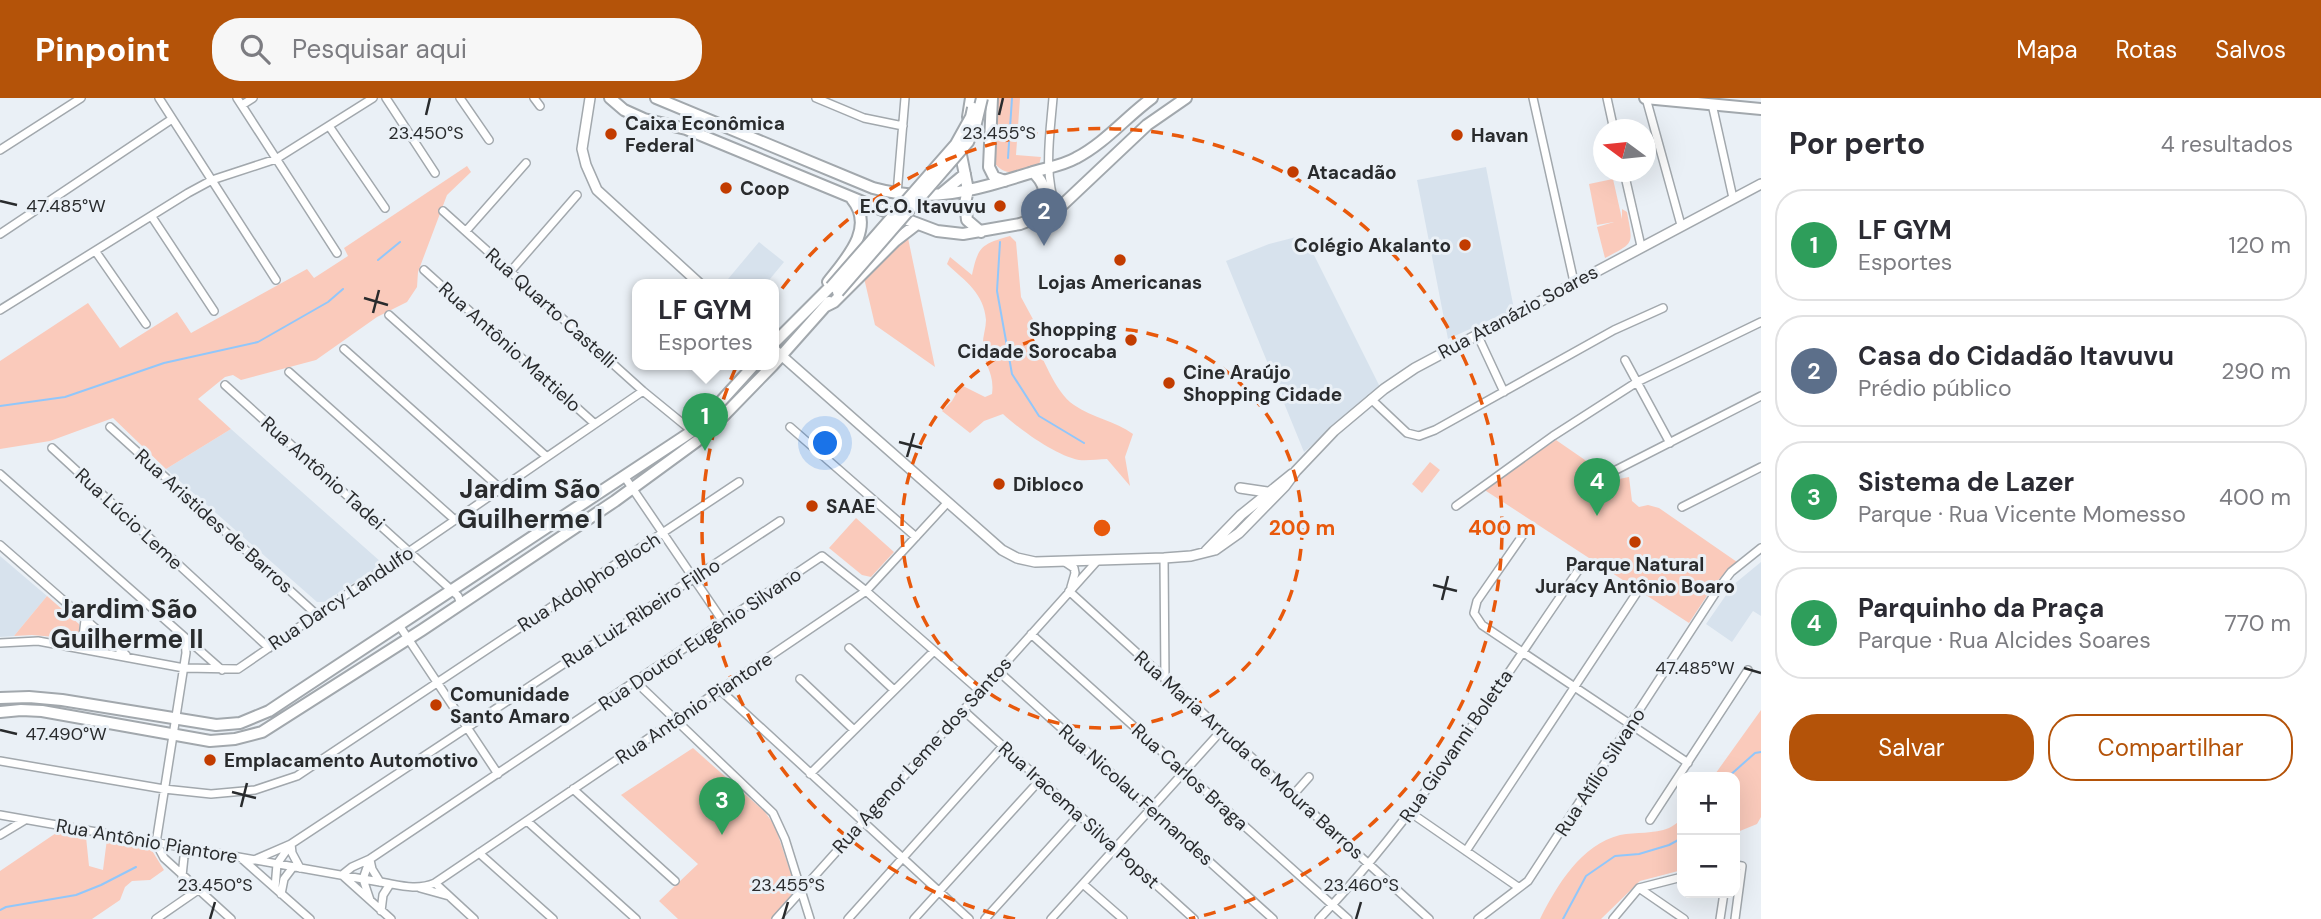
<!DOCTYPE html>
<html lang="pt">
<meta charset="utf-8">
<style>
body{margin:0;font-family:"DM Sans",sans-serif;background:#f7f7f7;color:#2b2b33}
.controls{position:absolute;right:21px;bottom:21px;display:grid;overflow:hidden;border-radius:14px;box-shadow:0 7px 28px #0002}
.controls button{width:63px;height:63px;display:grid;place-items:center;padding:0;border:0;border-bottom:2px solid #e1e1e2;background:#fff;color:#2b2b33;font:35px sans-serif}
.compass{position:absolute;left:1593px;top:21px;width:63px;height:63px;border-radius:50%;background:#fff;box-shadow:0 7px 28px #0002;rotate:285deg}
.you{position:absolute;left:826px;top:346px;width:24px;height:24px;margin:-18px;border:5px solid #fff;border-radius:50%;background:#1a73e8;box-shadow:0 0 0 10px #1a73e833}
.badge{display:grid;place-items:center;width:46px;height:46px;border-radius:50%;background:#b45309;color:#fff;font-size:23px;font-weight:700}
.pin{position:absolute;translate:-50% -58px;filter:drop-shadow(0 2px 4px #0008)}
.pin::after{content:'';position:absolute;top:37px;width:24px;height:21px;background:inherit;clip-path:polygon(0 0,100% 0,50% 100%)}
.popup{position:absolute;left:632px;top:181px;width:147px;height:91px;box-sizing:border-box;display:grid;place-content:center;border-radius:14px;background:#fff;filter:drop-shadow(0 2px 5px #0005);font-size:23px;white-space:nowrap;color:#7c7c81}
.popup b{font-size:26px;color:#2b2b33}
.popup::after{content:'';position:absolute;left:50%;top:100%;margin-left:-14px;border:14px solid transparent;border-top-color:#fff}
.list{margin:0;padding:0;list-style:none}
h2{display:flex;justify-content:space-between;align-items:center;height:91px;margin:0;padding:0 28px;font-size:30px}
h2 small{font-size:23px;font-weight:400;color:#7c7c81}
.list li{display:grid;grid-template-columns:46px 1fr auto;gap:21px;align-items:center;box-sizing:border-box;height:112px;margin:0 14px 14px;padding:0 14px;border:2px solid #e1e1e2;border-radius:28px}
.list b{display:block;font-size:26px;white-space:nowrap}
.list p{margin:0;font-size:23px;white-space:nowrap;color:#7c7c81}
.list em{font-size:23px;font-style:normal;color:#7c7c81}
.actions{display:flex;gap:14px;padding:21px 28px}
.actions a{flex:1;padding:16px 0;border:2px solid #b45309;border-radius:28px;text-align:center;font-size:24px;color:#b45309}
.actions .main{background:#b45309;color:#fff}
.icon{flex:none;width:38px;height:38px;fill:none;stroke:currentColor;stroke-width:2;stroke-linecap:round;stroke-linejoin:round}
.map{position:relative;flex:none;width:1761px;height:821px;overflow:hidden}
header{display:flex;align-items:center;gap:42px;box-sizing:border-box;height:98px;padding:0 35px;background:#b45309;color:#fff}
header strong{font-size:33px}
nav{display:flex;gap:38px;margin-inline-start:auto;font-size:24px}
.search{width:490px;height:63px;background:#f7f7f7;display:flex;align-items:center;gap:18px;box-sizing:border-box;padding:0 24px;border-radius:28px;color:#7c7c81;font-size:26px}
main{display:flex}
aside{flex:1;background:#fff}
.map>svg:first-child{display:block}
</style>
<header>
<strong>Pinpoint</strong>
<div class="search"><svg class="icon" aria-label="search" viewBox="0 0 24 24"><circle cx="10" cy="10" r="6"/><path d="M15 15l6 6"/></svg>Pesquisar aqui</div>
<nav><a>Mapa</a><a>Rotas</a><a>Salvos</a></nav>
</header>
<main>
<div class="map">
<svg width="1761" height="821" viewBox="0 0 1761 821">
<rect width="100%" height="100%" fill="#eaf0f6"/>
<path fill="#d7e2ed" d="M1486 69 1514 211 1448 241 1417 82Z
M1304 137 1380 289 1304 354 1226 163 1269 146Z
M759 144 784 164 765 187H723Z
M231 331 381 464 380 467 325 504H317L166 371Z
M0 458 47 498 14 538 0 539Z
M1761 464V518L1753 513 1732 544 1706 526 1733 487Z"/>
<path fill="#facabb" d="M997 0H1020L1016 57 1041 59 1039 67C1023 73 1005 81 994 64Z
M467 68 471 74 447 97 418 174 417 189 407 204 377 219 316 262 241 282 233 277 225 279 198 301 231 331 166 371 113 320 50 343 0 351V263L88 205 120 250 177 214 191 235 307 171 314 180 348 158 344 150Z
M1613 81 1622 121V111L1627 114C1633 147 1635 144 1605 160L1597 129 1614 124 1597 127 1589 86Z
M1010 138 1016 144 1021 199 1035 225 1032 237C1043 259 1054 293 1074 307 1093 320 1115 323 1133 336L1125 359 1130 388 1107 361C1098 361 1088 363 1079 362 1056 358 1019 331 1003 316L984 323 970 335 942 313 952 303 961 287 985 299 992 296C995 274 983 267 983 249 982 240 986 231 986 222 984 195 965 183 947 166L950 159 972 177C978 148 982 146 1010 138Z
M908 140 935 269 875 227 864 180 892 151Z
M1556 342 1614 382 1629 379 1632 403 1639 409 1648 407 1659 410 1737 464 1716 484 1689 525 1483 391Z
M1430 364 1440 372 1422 395 1412 386Z
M856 420 894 454 871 479 862 477 829 450Z
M47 498 79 526 81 536 78 541 32 537 14 538Z
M89 528 114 550V552L87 546Z
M1761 612V719L1757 726 1735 735V679H1713Z
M693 650 765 714 775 728 796 791 771 821H678L659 803 698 766 621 697Z
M1682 721V772L1640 783 1601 821H1540C1557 787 1581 747 1620 737 1636 734 1654 736 1669 730 1673 728 1678 724 1682 721Z
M59 733 86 739 89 768 103 772 107 741 151 751 164 772 150 782 132 783 125 789 120 802 92 821H0V773Z"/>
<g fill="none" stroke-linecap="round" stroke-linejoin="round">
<path stroke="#91c7fb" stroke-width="2" d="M1008 60 1012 0
M1000 144 997 193 1012 276 1039 318 1084 345
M378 162 400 144
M0 308 65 299 164 265 258 244 328 204 343 191
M1728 679 1755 655 1761 654
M0 812 6 809 76 797 101 787 136 769
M1563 821 1586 778 1615 758 1639 756 1669 747 1682 740"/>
<g stroke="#a2a8ad" stroke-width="10">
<path id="minor" d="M159 0 276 182
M237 0 337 155
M386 0 435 75
M460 0 489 42
M534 0 540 8
M816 0 864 20 903 28
M1053 0C1050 36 1043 77 1057 112
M1533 0 1574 184
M1607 0 1614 32
M1646 0 1681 127
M1712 6 1733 100
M242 7 253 0
M329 28 385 110
M0 52 81 0
M1624 74 1641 148
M897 96 905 0
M443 113 643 293 692 333
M152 119 214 213
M466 133 526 65
M0 136 172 21
M96 154 146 226
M424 172 595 326
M510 174 577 97
M0 212 188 95 212 82 276 61 373 0
M389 217 547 359
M1477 236 1504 294
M344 251 501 391
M1625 262 1670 345
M289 274 455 422
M225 287 458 498 461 506
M1371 301 1407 335 1419 338 1435 332 1614 232 1663 210
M110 329 317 517
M790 329 916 439
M52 350 269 550
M1614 373 1761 298
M0 376 222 572
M624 378 724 525
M1456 408 1553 338 1637 284 1761 224
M1682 409 1761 369
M1527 431 1477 503 1474 515 1482 527 1688 665
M0 447 126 557
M1164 460 1165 582
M1065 464 1074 470 1075 475 1071 489
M1069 493 1429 821
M399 527 498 676
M1031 536 1348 821
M185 540 186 555 156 745 164 760 231 821
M0 545 38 543 184 570 238 571 643 293
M79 550 83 539 85 522
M849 550 894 592
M998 573 1273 821
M800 581 854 632
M636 584 773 715 785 741 810 821
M720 592 969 821
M963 612 1194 821
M0 663 164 691 211 696 255 692 297 678 739 384
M810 676 934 553
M573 691 675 783
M1293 697 1309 679
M1411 715 1518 789
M0 717 380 784C399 787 416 793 435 785L866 493 948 404
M1650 722 1748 572
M527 723 636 821
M0 737 25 722
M1466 753 1636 496
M479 755 553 821
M241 760 310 821
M254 762 291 746 292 755 300 770
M370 762 372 771 380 784
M1735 767 1742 768 1735 821
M182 778 184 759 190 751
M435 785 474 821
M1083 786 1123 821
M275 790 277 766 291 746 780 423
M420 790 449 798
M1639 790 1684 821
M281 796 284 781 293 769
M370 802 363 781 370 761
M381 813 383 797 390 786
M156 821 198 792
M391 821 342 777 352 769 370 761 822 458 866 493 980 593
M776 821 1098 462
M848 821 1003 648
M914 821 1040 682
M985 821 1079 717
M1051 821 1222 632
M1319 821C1421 714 1498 588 1582 467
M1478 821 1528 783 1718 491 1731 474 1761 450
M1613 821 1639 790 1682 779
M1720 821 1724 795"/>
</g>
<g stroke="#a2a8ad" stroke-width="12">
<path id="tertiary" d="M590 0 582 51 586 67 597 92 701 187
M773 250 1002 452 1017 460 1035 464 1164 460 1191 458 1215 452 1239 435 1285 388 1296 373 1334 333 1384 291 1415 270 1761 86
M1240 390 1267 394
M1206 453 1241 417 1292 376"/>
</g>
<g stroke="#a2a8ad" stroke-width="14">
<path id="secondary" d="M610 0 624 12 644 21 686 31 892 116 937 133 963 136 1020 126 1057 112 1147 27 1186 0
M656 0 873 90C931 106 975 92 1030 75 1045 70 1062 68 1076 60 1105 45 1126 19 1152 0
M992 0 989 69 994 79 1005 83
M1645 0 1761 11
M968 19 971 0
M959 47 968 92 965 105 967 122 981 134
M1033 74C1046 86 1046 95 1042 112L1036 117
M941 96 965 76
M828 184C846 161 876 130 852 101
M826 208 834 204 895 143 917 126
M773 246 837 182
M773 267 829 204
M695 332 754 267
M701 341 773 267
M0 600 29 599 62 602 216 627 240 625 269 613 287 601 691 334
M0 614 21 612 42 613 210 643 235 641 262 634 422 532 615 403 697 343"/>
</g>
<use href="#minor" stroke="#fff" stroke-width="7"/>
<use href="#tertiary" stroke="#fff" stroke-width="9"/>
<use href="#secondary" stroke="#fff" stroke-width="10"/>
<g stroke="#a2a8ad" stroke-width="14" stroke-linecap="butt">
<path id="secondary-bridge" d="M831 189 956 46 971 19 973 10
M838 194 968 44 976 25 982 0"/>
</g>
<use href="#secondary-bridge" stroke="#fff" stroke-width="10"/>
</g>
<path fill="none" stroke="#292b2d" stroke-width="2.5" d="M426 17 430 0M999 17 1003 0M0 103 17 107M364 200 388 207M373 215 379 192M899 344 922 350M907 359 914 335M1433 487 1457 493M1442 502 1448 478M1744 570 1761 575M0 632 17 636M232 694 256 700M241 709 247 685M210 821 215 804M783 821 788 804M1356 821 1361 804"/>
<g fill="none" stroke="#e8590c" stroke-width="3.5" stroke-dasharray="12 9">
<circle cx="1102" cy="430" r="200"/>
<path d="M1015 821A400 400 0 1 1 1189 821"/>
</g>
<g fill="#c23c00" stroke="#eaf0f6" stroke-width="2.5">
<circle cx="611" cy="36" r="7"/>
<circle cx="1457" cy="37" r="7"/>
<circle cx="1293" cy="74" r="7"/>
<circle cx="726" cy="90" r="7"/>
<circle cx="1000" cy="108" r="7"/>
<circle cx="1465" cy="147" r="7"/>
<circle cx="1120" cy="162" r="7"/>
<circle cx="1131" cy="242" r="7"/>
<circle cx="1169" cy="285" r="7"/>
<circle cx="999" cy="386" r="7"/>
<circle cx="812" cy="408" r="7"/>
<circle cx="1635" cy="444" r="7"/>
<circle cx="436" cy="607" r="7"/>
<circle cx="210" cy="662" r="7"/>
</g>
<g text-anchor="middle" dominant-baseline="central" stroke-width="6" stroke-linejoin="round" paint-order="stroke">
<g font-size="19" font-weight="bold" fill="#292b2d" stroke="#eaf0f6" text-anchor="start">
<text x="625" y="25">Caixa Econômica<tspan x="625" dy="22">Federal</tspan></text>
<text x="1471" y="37">Havan</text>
<text x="1307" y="74">Atacadão</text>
<text x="740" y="90">Coop</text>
<text x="986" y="108" text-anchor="end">E.C.O. Itavuvu</text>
<text x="1451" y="147" text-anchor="end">Colégio Akalanto</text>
<text x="1120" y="184" text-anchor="middle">Lojas Americanas</text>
<text x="1117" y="231" text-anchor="end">Shopping<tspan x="1117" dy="22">Cidade Sorocaba</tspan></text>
<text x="1183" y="274">Cine Araújo<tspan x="1183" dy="22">Shopping Cidade</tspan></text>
<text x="1013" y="386">Dibloco</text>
<text x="826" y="408">SAAE</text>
<text x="1635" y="466" text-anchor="middle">Parque Natural<tspan x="1635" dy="22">Juracy Antônio Boaro</tspan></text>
<text x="450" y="596">Comunidade<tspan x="450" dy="22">Santo Amaro</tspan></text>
<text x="224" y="662">Emplacamento Automotivo</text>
</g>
<g font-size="19" fill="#292b2d" stroke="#eaf0f6">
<text transform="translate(551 210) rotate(42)">Rua Quarto Castelli</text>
<text transform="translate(1518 214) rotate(-28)">Rua Atanázio Soares</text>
<text transform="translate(510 249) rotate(42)">Rua Antônio Mattielo</text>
<text transform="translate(323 375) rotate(42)">Rua Antônio Tadei</text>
<text transform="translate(129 421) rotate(43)">Rua Lúcio Leme</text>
<text transform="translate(214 423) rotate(42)">Rua Aristides de Barros</text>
<text transform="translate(589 484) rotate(-33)">Rua Adolpho Bloch</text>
<text transform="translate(341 500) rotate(-34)">Rua Darcy Landulfo</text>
<text transform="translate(641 515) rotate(-33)">Rua Luiz Ribeiro Filho</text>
<text transform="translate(700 541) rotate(-34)">Rua Doutor Eugênio Silvano</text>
<text transform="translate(694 610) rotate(-34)">Rua Antônio Piantore</text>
<text transform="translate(1456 648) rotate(-55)">Rua Giovanni Boletta</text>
<text transform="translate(922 657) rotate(-48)">Rua Agenor Leme dos Santos</text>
<text transform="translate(1249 657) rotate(42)">Rua Maria Arruda de Moura Barros</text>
<text transform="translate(1600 674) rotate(-57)">Rua Atílio Silvano</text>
<text transform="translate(1190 679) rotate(42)">Rua Carlos Braga</text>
<text transform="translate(1136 697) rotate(42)">Rua Nicolau Fernandes</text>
<text transform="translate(1079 717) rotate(42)">Rua Iracema Silva Popst</text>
<text transform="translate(147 743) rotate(10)">Rua Antônio Piantore</text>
</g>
<g font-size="26" font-weight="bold" fill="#292b2d" stroke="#eaf0f6">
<text x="530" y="391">Jardim São<tspan x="530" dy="30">Guilherme I</tspan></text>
<text x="127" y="511">Jardim São<tspan x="127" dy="30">Guilherme II</tspan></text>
</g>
</g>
<g font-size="18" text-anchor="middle" fill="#292b2d" stroke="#eaf0f6" stroke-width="6" stroke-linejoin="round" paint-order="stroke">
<text x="426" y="41">23.450°S</text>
<text x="999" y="41">23.455°S</text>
<text x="66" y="114">47.485°W</text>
<text x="1695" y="576">47.485°W</text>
<text x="66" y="642">47.490°W</text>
<text x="215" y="793">23.450°S</text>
<text x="788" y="793">23.455°S</text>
<text x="1361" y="793">23.460°S</text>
</g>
<circle cx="1102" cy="430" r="10" fill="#e8590c" stroke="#eaf0f6" stroke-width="3.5"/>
<g font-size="21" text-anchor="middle" font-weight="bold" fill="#e8590c" stroke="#eaf0f6" stroke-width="6" stroke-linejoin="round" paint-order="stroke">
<text x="1302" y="437">200 m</text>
<text x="1502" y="437">400 m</text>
</g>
</svg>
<div class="controls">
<button>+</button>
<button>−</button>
</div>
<svg class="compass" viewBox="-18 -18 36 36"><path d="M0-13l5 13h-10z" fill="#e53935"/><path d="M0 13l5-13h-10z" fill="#7c7c81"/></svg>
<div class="you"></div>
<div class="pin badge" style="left:705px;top:353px;background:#2e9e5b">1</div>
<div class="popup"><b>LF GYM</b>Esportes</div>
<div class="pin badge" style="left:1044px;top:148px;background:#5c6f8a">2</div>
<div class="pin badge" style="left:722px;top:737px;background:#2e9e5b">3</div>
<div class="pin badge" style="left:1597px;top:418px;background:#2e9e5b">4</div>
</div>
<aside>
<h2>Por perto<small>4 resultados</small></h2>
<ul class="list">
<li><span class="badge" style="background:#2e9e5b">1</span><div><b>LF GYM</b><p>Esportes</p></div><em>120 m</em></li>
<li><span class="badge" style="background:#5c6f8a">2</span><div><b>Casa do Cidadão Itavuvu</b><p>Prédio público</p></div><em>290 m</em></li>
<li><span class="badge" style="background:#2e9e5b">3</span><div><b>Sistema de Lazer</b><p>Parque · Rua Vicente Momesso</p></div><em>400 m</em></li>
<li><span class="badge" style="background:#2e9e5b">4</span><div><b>Parquinho da Praça</b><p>Parque · Rua Alcides Soares</p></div><em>770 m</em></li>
</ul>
<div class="actions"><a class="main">Salvar</a><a>Compartilhar</a></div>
</aside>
</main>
